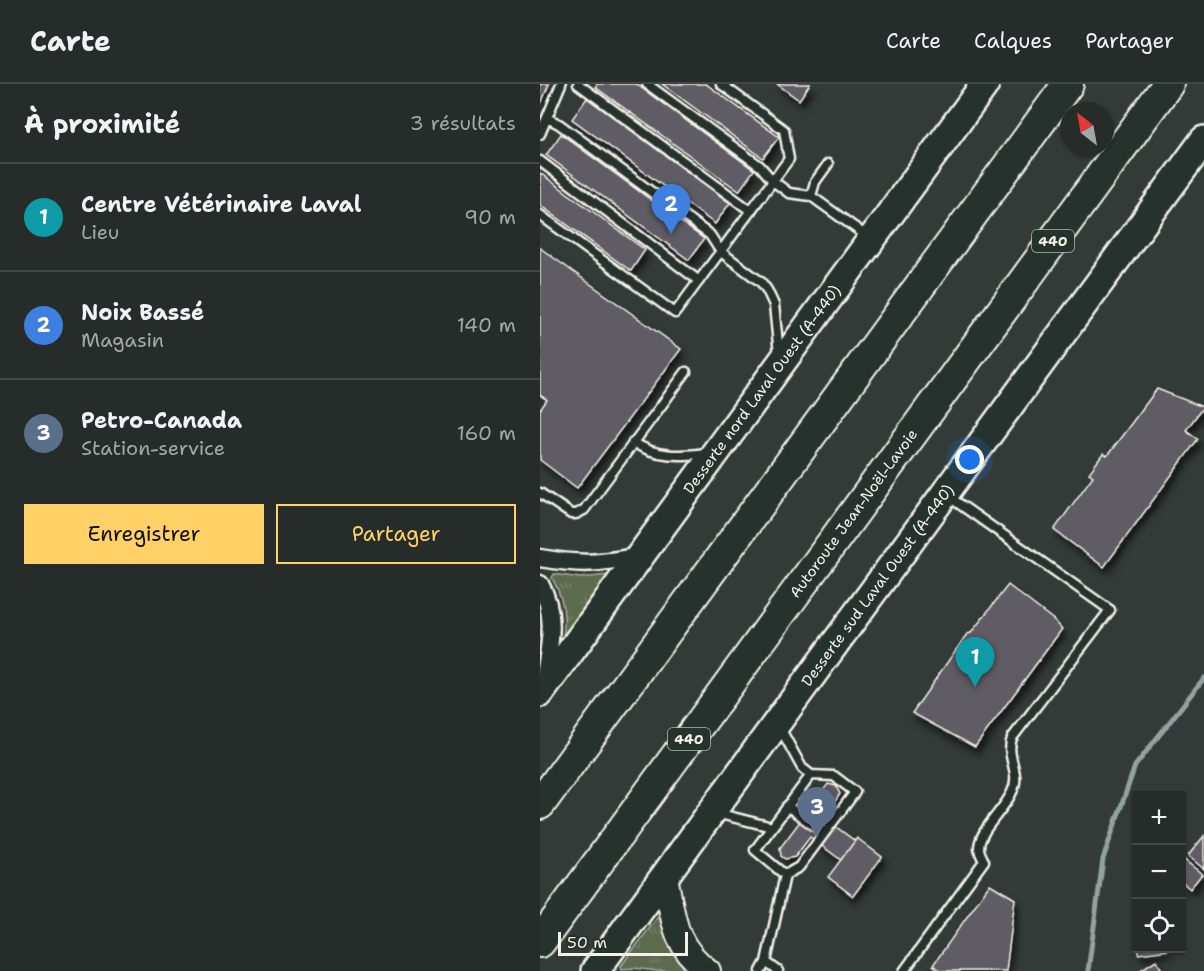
<!DOCTYPE html>
<html lang="fr">
<meta charset="utf-8">
<style>
body{margin:0;font-family:"Shantell Sans",sans-serif;background:#2e3432;color:#f1f3f6}
.controls{position:absolute;right:18px;bottom:18px;display:grid;overflow:hidden;border-radius:0px;box-shadow:0 2px 4px #0004}
.controls button{width:54px;height:54px;display:grid;place-items:center;padding:0;border:0;border-bottom:2px solid #424847;background:#262c2a;color:#f1f3f6;font:30px sans-serif}
.compass{position:absolute;left:520px;top:18px;width:54px;height:54px;border-radius:50%;background:#262c2a;box-shadow:0 2px 4px #0004;rotate:329deg}
.scale{position:absolute;left:18px;bottom:15px;width:130px;box-sizing:border-box;padding-left:6px;border:3px solid #f4f1e8;border-top:0;font-size:16px;line-height:21px;white-space:nowrap;color:#f4f1e8;-webkit-text-stroke:4px #26332d;paint-order:stroke}
.you{position:absolute;left:430px;top:376px;width:21px;height:21px;margin:-15px;border:4px solid #fff;border-radius:50%;background:#1a73e8;box-shadow:0 0 0 9px #1a73e833}
.badge{display:grid;place-items:center;width:39px;height:39px;border-radius:50%;background:#ffd166;color:#fff;font-size:20px;font-weight:700}
.pin{position:absolute;translate:-50% -50px;filter:drop-shadow(0 2px 3px #0008)}
.pin::after{content:'';position:absolute;top:32px;width:21px;height:18px;background:inherit;clip-path:polygon(0 0,100% 0,50% 100%)}
.list{margin:0;padding:0;list-style:none}
h2{display:flex;justify-content:space-between;align-items:center;height:78px;margin:0;padding:0 24px;font-size:26px}
h2 small{font-size:20px;font-weight:400;color:#a4a7a8}
.list li{display:grid;grid-template-columns:39px 1fr auto;gap:18px;align-items:center;box-sizing:border-box;height:108px;padding:0 24px;border-top:2px solid #424847}
.list b{display:block;font-size:22px;white-space:nowrap}
.list p{margin:0;font-size:20px;white-space:nowrap;color:#a4a7a8}
.list em{font-size:20px;font-style:normal;color:#a4a7a8}
.actions{display:flex;gap:12px;padding:18px 24px}
.actions a{flex:1;padding:14px 0;border:2px solid #ffd166;border-radius:0px;text-align:center;font-size:21px;color:#ffd166}
.actions .main{background:#ffd166;color:#111}
.icon{flex:none;width:33px;height:33px;fill:none;stroke:currentColor;stroke-width:2;stroke-linecap:round;stroke-linejoin:round}
.map{position:relative;flex:none;width:664px;height:887px;overflow:hidden}
header{display:flex;align-items:center;gap:36px;box-sizing:border-box;height:84px;padding:0 30px;background:#262c2a;border-bottom:2px solid #424847}
header strong{font-size:28px}
nav{display:flex;gap:33px;margin-inline-start:auto;font-size:21px}
main{display:flex}
aside{flex:1;background:#262c2a}
.map>svg:first-child{display:block}
</style>
<header>
<strong>Carte</strong>
<nav><a>Carte</a><a>Calques</a><a>Partager</a></nav>
</header>
<main>
<aside>
<h2>À proximité<small>3 résultats</small></h2>
<ul class="list">
<li><span class="badge" style="background:#0f9aa8">1</span><div><b>Centre Vétérinaire Laval</b><p>Lieu</p></div><em>90 m</em></li>
<li><span class="badge" style="background:#3f7fe0">2</span><div><b>Noix Bassé</b><p>Magasin</p></div><em>140 m</em></li>
<li><span class="badge" style="background:#5c6f8a">3</span><div><b>Petro-Canada</b><p>Station-service</p></div><em>160 m</em></li>
</ul>
<div class="actions"><a class="main">Enregistrer</a><a>Partager</a></div>
</aside>
<div class="map">
<svg width="664" height="887" viewBox="0 0 664 887">
<defs>
<pattern id="grass-tufts" width="24" height="20" patternUnits="userSpaceOnUse" patternTransform="scale(1.5)"><rect width="24" height="20" fill="#5b6b4e"/><path d="M3 7l-1-3M5 7V3M7 7l1-3M15 17l-1-3M17 17v-4M19 17l1-3" fill="none" stroke="#738168"/></pattern>
<filter id="shadow"><feDropShadow dx="3.5" dy="6" stdDeviation="3" flood-color="#0009"/></filter>
</defs>
<rect width="100%" height="100%" fill="#323b38"/>
<filter id="ink" filterUnits="userSpaceOnUse"><feTurbulence type="fractalNoise" baseFrequency=".0167" numOctaves="2"/><feDisplacementMap in="SourceGraphic" scale="12" xChannelSelector="R" yChannelSelector="G"/><feConvolveMatrix kernelMatrix="1 2 1 2 8 2 1 2 1" color-interpolation-filters="sRGB"/></filter>
<g filter="url(#ink)">
<path fill="url(#grass-tufts)" stroke="#a8ae9b" stroke-width="1.5" d="M14 490 40 494 68 491 71 495 22 558C27 535 24 514 12 494Z
M120 830 155 887H117L93 884 82 885 81 882Z"/>
<g fill="none" stroke-linecap="round" stroke-linejoin="round">
<path stroke="#95a1a2" stroke-width="5" d="M548 887 563 775 595 682 664 594"/>
</g>
<path fill="#605b65" stroke="#f4f1e8" stroke-width="1.5" filter="url(#shadow)" d="M0 0H9L1 20 0 19Z
M57 0H96L214 86 199 107 55 3Z
M122 0H166L239 53 223 74Z
M237 0H270L259 16Z
M47 14 190 119 175 140 32 35Z
M21 50 164 155 149 176 6 71Z
M0 89 105 166 91 187 0 121Z
M0 164 141 265 37 404 0 376V326L7 316 0 311Z
M617 305 663 323 646 346 658 355 564 483 514 446 553 392 549 389 563 370 567 372Z
M468 501 515 537 522 545 435 663 372 629 427 550 431 549Z
M288 700 296 702 300 710 284 734 315 757 301 776 270 753 255 773 245 775 241 772 240 764Z
M664 752V785L648 772Z
M317 754 342 773 313 812 288 793Z
M642 774 662 790 650 805 642 798Z
M450 800 475 815 466 887H401L393 881Z
M598 864H629V866L598 870Z
M616 876 623 887H599Z"/>
<g fill="none" stroke-linecap="round" stroke-linejoin="round">
<g stroke="#f4f1e8" stroke-width="13">
<path id="lane" d="M38 0 211 127
M107 0 220 82 233 97 249 109 271 112 328 153
M7 34 19 40 170 151 181 168 221 198 227 206 234 221 239 270
M0 50 21 0
M0 77 159 197
M271 112 275 98 288 80
M0 131 135 229 249 75 244 46 181 0
M93 358C116 374 142 372 168 369
M0 409 31 430H36L44 426 146 288
M239 642 262 684 271 691 294 692 315 708 259 783 245 791
M247 722 284 749
M176 729 232 743
M221 887 226 878
M238 887 226 878 245 791 215 766 271 691
M364 887 444 777C442 773 439 768 439 764 439 746 465 725 472 708 482 689 465 674 472 654L570 526 408 412"/>
</g>
<g stroke="#f4f1e8" stroke-width="21">
<path id="street" d="M0 474C41 481 58 480 99 472
M0 500C18 532 9 564 4 598"/>
</g>
<g stroke="#f4f1e8" stroke-width="28">
<path id="secondary" d="M125 793C134 834 132 860 168 887"/>
</g>
<g stroke="#f4f1e8" stroke-width="32">
<g id="primary">
<path id="s1" d="M0 609 445 0"/>
<path id="s2" d="M55 887 664 56"/>
</g>
</g>
<g stroke="#f4f1e8" stroke-width="34">
<g id="highway">
<path d="M0 720 528 0"/>
<path id="s3" d="M0 858 628 0"/>
</g>
</g>
<use href="#lane" stroke="#26332d" stroke-width="8"/>
<use href="#street" stroke="#26332d" stroke-width="16"/>
<use href="#secondary" stroke="#26332d" stroke-width="24"/>
<use href="#primary" stroke="#26332d" stroke-width="27"/>
<use href="#highway" stroke="#26332d" stroke-width="30"/>
</g>
</g>
<g text-anchor="middle" dominant-baseline="central" stroke-width="4.5" stroke-linejoin="round" paint-order="stroke">
<g fill="#26332d" stroke="#b6b8b0" stroke-width="1.5">
<rect x="492" y="146" width="42" height="22" rx="4.5"/>
<rect x="128" y="644" width="42" height="22" rx="4.5"/>
</g>
<g font-size="14" font-weight="bold" fill="#f4f1e8">
<text x="513" y="157">440</text>
<text x="149" y="655">440</text>
</g>
<g font-size="15" fill="#f4f1e8" stroke="#26332d">
<text stroke="none"><textPath href="#s1" startOffset="376">Desserte nord Laval Ouest (A-440)</textPath></text>
<text stroke="none"><textPath href="#s3" startOffset="531">Autoroute Jean-Noël-Lavoie</textPath></text>
<text stroke="none"><textPath href="#s2" startOffset="478">Desserte sud Laval Ouest (A-440)</textPath></text>
</g>
</g>
</svg>
<div class="controls">
<button>+</button>
<button>−</button>
<button><svg class="icon" aria-label="locate" viewBox="0 0 24 24"><circle cx="12" cy="12" r="6"/><path d="M12 2v4M12 18v4M2 12h4M18 12h4"/></svg></button>
</div>
<svg class="compass" viewBox="-18 -18 36 36"><path d="M0-13l5 13h-10z" fill="#e53935"/><path d="M0 13l5-13h-10z" fill="#a4a7a8"/></svg>
<div class="scale">50 m</div>
<div class="you"></div>
<div class="pin badge" style="left:435px;top:603px;background:#0f9aa8">1</div>
<div class="pin badge" style="left:131px;top:150px;background:#3f7fe0">2</div>
<div class="pin badge" style="left:277px;top:753px;background:#5c6f8a">3</div>
</div>
</main>
